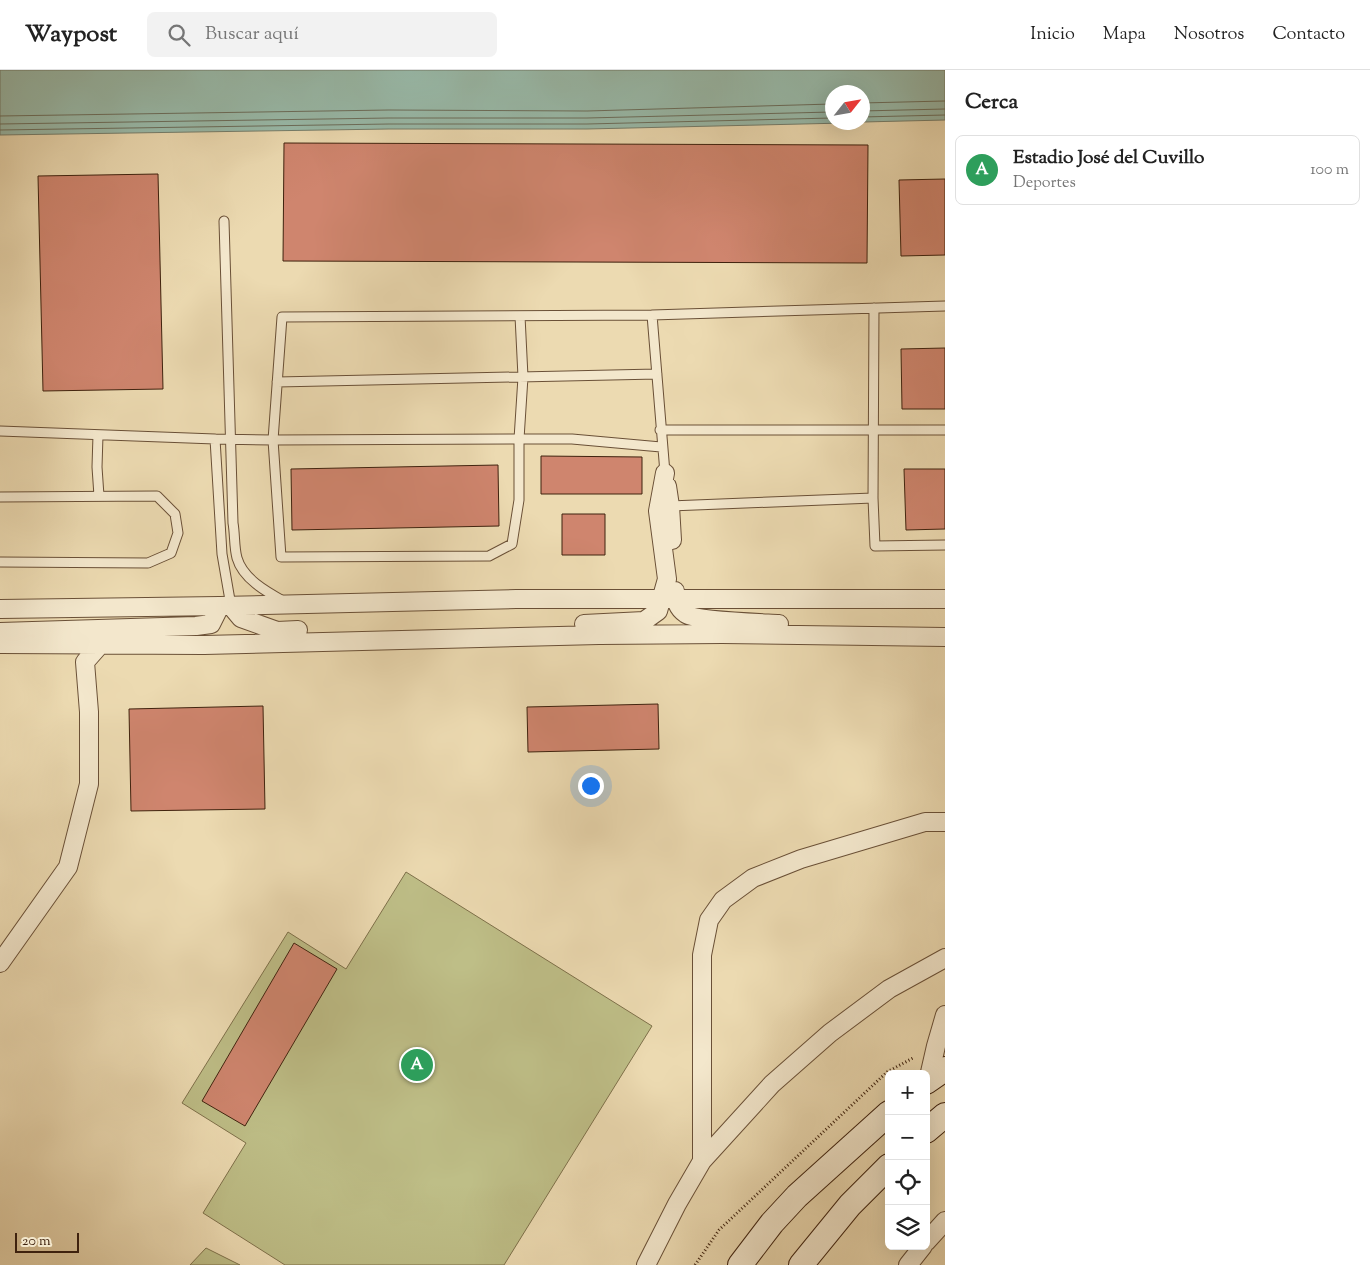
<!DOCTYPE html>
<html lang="es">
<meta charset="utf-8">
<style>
body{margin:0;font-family:"Sorts Mill Goudy",serif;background:#f2f2f2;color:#222}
.controls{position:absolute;right:15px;bottom:15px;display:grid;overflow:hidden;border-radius:8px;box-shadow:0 5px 20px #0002}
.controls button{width:45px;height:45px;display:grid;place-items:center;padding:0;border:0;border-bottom:1px solid #e0e0e0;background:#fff;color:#222;font:25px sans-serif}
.compass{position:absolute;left:825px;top:15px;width:45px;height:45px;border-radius:50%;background:#fff;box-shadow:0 5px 20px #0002;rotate:59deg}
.scale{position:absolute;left:15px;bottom:12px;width:64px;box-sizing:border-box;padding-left:5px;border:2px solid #3f220e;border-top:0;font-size:14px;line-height:18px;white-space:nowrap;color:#3f220e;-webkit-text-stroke:4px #f3e7cc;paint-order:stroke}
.you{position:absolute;left:590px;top:715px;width:18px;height:18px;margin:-12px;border:4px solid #fff;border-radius:50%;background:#1a73e8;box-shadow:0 0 0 8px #1a73e833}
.badge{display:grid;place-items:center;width:32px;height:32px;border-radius:50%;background:#db2777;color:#fff;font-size:16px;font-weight:700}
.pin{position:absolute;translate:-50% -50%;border:2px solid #fff;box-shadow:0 1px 5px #0006}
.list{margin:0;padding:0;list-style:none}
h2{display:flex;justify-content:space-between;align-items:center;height:65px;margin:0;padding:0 20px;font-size:21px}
h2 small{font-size:16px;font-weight:400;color:#767676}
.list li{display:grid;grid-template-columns:32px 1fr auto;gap:15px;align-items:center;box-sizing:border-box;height:70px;margin:0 10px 10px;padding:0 10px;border:1px solid #e0e0e0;border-radius:8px}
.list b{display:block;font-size:19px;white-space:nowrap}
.list p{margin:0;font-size:16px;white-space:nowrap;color:#767676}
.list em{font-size:16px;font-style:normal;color:#767676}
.icon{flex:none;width:28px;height:28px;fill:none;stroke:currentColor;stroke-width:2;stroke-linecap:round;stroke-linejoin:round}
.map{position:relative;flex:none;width:945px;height:1195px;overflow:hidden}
header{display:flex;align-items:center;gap:30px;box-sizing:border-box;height:70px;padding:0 25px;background:#fff;border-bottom:1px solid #e0e0e0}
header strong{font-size:24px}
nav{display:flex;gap:28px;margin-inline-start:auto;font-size:18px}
.search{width:350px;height:45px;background:#f2f2f2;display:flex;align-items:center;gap:12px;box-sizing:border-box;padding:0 18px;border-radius:8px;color:#767676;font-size:19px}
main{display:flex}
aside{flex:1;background:#fff}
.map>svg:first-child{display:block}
</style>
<header>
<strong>Waypost</strong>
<div class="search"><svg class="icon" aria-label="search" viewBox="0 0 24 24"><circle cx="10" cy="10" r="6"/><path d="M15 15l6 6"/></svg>Buscar aquí</div>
<nav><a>Inicio</a><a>Mapa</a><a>Nosotros</a><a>Contacto</a></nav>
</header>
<main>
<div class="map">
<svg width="945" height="1195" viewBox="0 0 945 1195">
<rect width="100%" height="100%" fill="#ecdab1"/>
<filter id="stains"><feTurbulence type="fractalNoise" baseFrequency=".004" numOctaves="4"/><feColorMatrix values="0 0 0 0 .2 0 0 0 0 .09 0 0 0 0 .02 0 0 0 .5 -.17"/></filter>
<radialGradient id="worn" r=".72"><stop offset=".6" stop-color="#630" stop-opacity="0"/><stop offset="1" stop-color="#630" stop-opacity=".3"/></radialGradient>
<path fill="#bebe87" stroke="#7e704a" d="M406 802 652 956 504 1195H285L203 1143 246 1073 182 1033 288 862 346 899Z
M206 1178 240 1195H190Z"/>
<path fill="#99bbab" stroke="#757e6c" d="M0 0H945V50L863 52 862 22H832V52L845 53 587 59H389L0 65Z"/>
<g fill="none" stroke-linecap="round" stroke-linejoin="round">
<path stroke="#6c6e5c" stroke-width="1" d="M862 33 945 31
M862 41 945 39
M0 46 389 40 587 41 832 34
M862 47 945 45
M0 54 389 48H587L832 42
M0 60 389 54H587L832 48"/>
</g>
<path fill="#cf856e" stroke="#3f220e" d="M284 73 868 75 867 193 283 191Z
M158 104 163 319 43 321 38 106Z
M945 109V185L901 186 899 110Z
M945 278V339H902L901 279Z
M541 386 642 387V424H541Z
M498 395 499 456 292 460 291 399Z
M904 399H945V459L906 460Z
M562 444H605V485H562Z
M658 634 659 679 528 682 527 637Z
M263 636 265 739 131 741 129 639Z
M294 873 337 899 245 1056 202 1031Z"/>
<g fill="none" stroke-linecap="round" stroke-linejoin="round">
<g stroke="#6a5037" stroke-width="11">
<path id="service" d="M224 151 233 453C235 464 234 477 237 488 243 509 267 522 285 532
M652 245 945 236
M520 246 523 307 519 369 273 370 281 487 489 486 512 474 519 430V369H572L661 377
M277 312 657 304
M660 360H945
M0 361 215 369 222 484 231 536
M98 365 97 397 99 426
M215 369 273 370 282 247 652 245 665 403
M0 427 157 426 175 444 178 463 171 483 148 493 0 492
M873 428 875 476 945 475
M670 436 873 428 874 238"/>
</g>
<g stroke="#6a5037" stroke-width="20">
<path id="minor" d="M667 416 670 436 672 470
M675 521C676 531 677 538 686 544 696 551 763 553 779 554
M231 536 241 548 277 561 298 560
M0 539 220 536 516 529H945
M584 554 644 551 658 541 667 509 658 441 665 403
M0 562 196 556 211 554 220 536
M0 574 204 575 599 565 722 564 945 567
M0 893 68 797 89 714V642L85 592 100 575
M928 1011 936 976 945 945
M702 1091 772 1014 830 963 889 919 945 888
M926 1172 945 1151
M646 1195 677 1134 702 1091V885L709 850 723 830 753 808 801 789 925 752H945
M908 1195 923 1176"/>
</g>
<g stroke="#3f220e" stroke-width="26">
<path id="secondary" d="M926 1012 945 999
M926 1061 945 1045
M740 1195 772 1153 797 1126 889 1043
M801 1195 850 1135 889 1096"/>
</g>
<path stroke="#3f220e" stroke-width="3" stroke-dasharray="1 2.5" stroke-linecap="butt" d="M695 1195 719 1160 887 1002 913 988"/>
<use href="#service" stroke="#f3e7cc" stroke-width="9"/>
<use href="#minor" stroke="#f3e7cc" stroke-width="18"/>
<use href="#secondary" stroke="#f3e7cc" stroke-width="24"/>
</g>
<rect width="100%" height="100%" filter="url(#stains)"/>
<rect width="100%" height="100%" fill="url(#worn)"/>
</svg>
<div class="controls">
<button>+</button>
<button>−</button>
<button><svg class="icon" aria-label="locate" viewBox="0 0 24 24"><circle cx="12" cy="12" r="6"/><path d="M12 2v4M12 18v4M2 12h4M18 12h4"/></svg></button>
<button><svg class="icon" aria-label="layers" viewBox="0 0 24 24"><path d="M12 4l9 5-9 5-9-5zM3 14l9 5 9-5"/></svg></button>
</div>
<svg class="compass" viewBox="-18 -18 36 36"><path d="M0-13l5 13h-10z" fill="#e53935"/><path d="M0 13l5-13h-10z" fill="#767676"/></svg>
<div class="scale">20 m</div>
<div class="you"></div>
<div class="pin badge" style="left:417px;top:995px;background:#2e9e5b">A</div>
</div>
<aside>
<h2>Cerca<small></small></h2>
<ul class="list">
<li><span class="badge" style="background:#2e9e5b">A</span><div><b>Estadio José del Cuvillo</b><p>Deportes</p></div><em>100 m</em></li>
</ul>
</aside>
</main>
